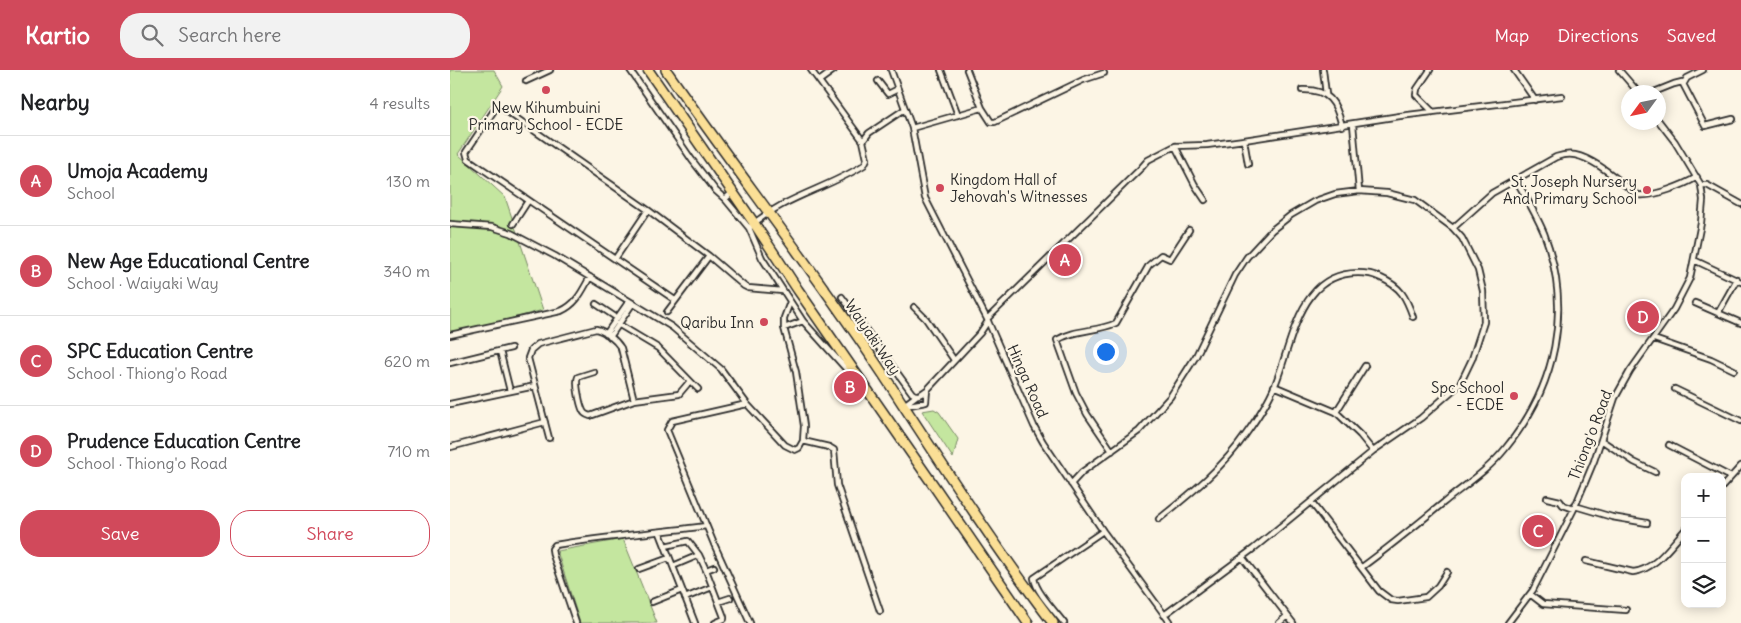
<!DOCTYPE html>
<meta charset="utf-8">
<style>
body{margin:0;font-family:Delius,sans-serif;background:#f2f2f2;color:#202124}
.controls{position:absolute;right:15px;bottom:15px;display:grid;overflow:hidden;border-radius:10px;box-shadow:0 2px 12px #0003}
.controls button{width:45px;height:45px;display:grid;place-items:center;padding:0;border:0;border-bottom:1px solid #e0e0e0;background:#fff;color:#202124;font:25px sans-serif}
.compass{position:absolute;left:1171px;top:15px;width:45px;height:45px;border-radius:50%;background:#fff;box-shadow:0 2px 12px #0003;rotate:237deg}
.you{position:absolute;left:655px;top:281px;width:18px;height:18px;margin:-12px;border:4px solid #fff;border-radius:50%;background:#1a73e8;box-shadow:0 0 0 8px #1a73e833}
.badge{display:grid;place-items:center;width:32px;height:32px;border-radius:50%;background:#d1495b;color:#fff;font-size:16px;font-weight:700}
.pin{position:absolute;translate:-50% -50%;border:2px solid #fff;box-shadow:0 1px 5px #0006}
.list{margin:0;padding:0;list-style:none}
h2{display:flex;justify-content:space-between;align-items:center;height:65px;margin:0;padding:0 20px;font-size:21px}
h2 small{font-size:16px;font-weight:400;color:#757577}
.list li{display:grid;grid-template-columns:32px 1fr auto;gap:15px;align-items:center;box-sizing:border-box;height:90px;padding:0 20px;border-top:1px solid #e0e0e0}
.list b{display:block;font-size:19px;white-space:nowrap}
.list p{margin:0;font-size:16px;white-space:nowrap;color:#757577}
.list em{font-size:16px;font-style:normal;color:#757577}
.actions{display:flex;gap:10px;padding:15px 20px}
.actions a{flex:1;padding:11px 0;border:1px solid #d1495b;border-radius:20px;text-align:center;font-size:18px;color:#d1495b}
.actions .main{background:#d1495b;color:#fff}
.icon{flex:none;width:28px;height:28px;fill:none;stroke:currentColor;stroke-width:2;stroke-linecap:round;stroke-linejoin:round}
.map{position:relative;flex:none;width:1291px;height:553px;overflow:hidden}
header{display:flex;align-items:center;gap:30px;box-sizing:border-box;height:70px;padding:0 25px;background:#d1495b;color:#fff}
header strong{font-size:24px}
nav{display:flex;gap:28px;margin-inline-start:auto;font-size:18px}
.search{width:350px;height:45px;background:#f2f2f2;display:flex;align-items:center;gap:12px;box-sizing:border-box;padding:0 18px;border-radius:20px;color:#757577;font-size:19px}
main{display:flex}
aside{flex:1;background:#fff}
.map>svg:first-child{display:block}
</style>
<header>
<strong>Kartio</strong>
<div class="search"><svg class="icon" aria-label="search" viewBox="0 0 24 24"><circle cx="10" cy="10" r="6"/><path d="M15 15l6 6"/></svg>Search here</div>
<nav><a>Map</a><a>Directions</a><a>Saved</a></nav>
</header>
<main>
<aside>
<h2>Nearby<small>4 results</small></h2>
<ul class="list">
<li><span class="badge">A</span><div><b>Umoja Academy</b><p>School</p></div><em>130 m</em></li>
<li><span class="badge">B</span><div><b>New Age Educational Centre</b><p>School · Waiyaki Way</p></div><em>340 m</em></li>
<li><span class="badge">C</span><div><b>SPC Education Centre</b><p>School · Thiong'o Road</p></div><em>620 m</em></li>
<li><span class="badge">D</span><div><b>Prudence Education Centre</b><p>School · Thiong'o Road</p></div><em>710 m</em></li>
</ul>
<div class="actions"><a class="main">Save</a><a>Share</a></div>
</aside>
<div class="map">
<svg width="1291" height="553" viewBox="0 0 1291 553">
<rect width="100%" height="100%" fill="#fcf5e5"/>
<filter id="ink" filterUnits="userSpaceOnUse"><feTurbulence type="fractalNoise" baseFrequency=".02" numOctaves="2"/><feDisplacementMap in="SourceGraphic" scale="10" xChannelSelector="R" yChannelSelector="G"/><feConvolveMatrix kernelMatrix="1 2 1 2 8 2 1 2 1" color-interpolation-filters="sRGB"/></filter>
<g filter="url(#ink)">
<path fill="#c4e69f" stroke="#788865" d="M0 0H44L53 16 8 84 55 127 93 240 0 265Z
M484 339 489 342 508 369 503 388 472 341Z
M173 469 207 553H130L107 481Z"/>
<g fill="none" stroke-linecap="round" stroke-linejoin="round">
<g stroke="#2b2b2b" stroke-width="8">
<path id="street" d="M180 0 242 90 266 121 275 129 283 122
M361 0 413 71
M441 0 462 58 475 128 537 249 584 356 593 372 653 461 719 551
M491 0 508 45
M517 0 532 38
M873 0 876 24
M980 0 967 19 966 25 983 42
M1064 0 1085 30
M1169 0 1188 22
M76 11 100 0
M369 11 384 0
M428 11 438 24 448 19
M1234 13 1237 8 1253 0
M852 20C879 19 886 32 892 56
M1204 22 1224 14 1232 12 1255 56 1283 49
M903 54 909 121
M462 58 532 38 541 52H545L633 10 654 3
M794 70 798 94
M725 76 745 115 755 130
M1251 115H1257L1291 134
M275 129 299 158
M0 154 42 157 61 163 105 186 222 257 271 299 297 334 335 375 345 380 349 378 353 371 354 356 346 302 334 258V248L340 232
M63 154 78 131
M1003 158 1042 123 1106 87C1112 85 1119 84 1125 85 1146 89 1171 113 1188 125 1204 127 1234 115 1247 107
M165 189 198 140
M1244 190 1291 212
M1287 209 1268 243 1291 253
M392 227 462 323C468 328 472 323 477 320L530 263 538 251
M225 230 18 89 16 82 45 39 52 38 198 140 259 186 294 216 298 218 333 221
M1245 233 1268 243
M146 234 167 248
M464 237 476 249 504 290
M217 242 259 186
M537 249 691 98 698 90 725 76 757 75 794 70 950 46 1112 26
M168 254 208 278 248 319
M334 258 353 251
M156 264 179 231
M0 265 111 241C127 234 132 221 140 207
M160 267 183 233
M1204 269 1261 289 1284 300
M50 281 60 321
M0 293 61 278
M144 302 128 307C125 312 130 335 133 341 135 345 136 344 140 346L184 330 229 324 240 311
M406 310 353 251 312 188 299 158C332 127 377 119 414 95L417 89 413 71 419 63 455 39
M824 316 886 342 910 365 923 381
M1225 319 1291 351
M0 334 85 316
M297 334 222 351 217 360 264 474 300 553
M454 335 466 326
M454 336 476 332 477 320
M886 342 915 296
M99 368 78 288 81 280 88 274 146 259C155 261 166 270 171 278L184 330
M1151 370 1184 392 1205 402
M353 371 379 377 384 380 387 415 430 541
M1219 375 1281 407
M1 377 95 352
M662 381 637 344 626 323 607 270C625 259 647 262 666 253L699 195 711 185 720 189 739 160
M621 414 632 402 689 361 720 327 746 286 785 205 797 187 822 160 841 145 865 131 885 124 909 121 937 123 965 130 1003 158 1012 168 1028 200 1033 221 1034 252 1022 289 1010 314 971 348 923 381 803 479 714 545
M1272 417 1291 396
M1097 428 1110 431 1113 435 1124 439
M861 432 929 521 941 530 948 531 976 527 988 516 997 502
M1125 436 1162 447 1197 453
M709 449C740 424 773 398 796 364 806 350 818 332 825 315 844 268 850 194 920 204 925 205 927 206 931 208 951 217 956 227 963 247
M210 463 245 553
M215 476 238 471 249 485 256 500 274 547V549L265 553
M792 487 843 553
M1136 491 1183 502C1205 500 1221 475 1235 460
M223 496 249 485
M912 497C941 476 970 452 998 429 1018 413 1039 399 1055 379 1106 317 1123 240 1094 163 1086 144 1076 127 1066 110
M189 499 219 488
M256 500 264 497
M1080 524 1093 534 1176 540
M235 528 262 517
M202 532 232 520
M268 532 280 528
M126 553 103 485 102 479 105 475C155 466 206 463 256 456
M614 553C605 541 586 522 584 508L653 461
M829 553 837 546
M1058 553 1083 520 1124 439 1144 391 1165 328 1180 301 1224 239 1240 208 1251 153 1253 130 1251 115 1225 72 1208 50"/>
</g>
<g stroke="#2b2b2b" stroke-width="12">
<path id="highway" d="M198 0 304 153 348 220 484 416 578 553
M216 0C287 102 364 200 433 304 488 388 542 473 603 553"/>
</g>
<use href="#street" stroke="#fcf5e5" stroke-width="4.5"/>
<use href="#highway" stroke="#fbdf96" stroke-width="9"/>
</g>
</g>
<g fill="#d1495b" stroke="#fcf5e5" stroke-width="2">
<circle cx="96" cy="20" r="5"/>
<circle cx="490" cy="118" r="5"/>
<circle cx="1197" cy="120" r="5"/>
<circle cx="314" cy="252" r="5"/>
<circle cx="1064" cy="326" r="5"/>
</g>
<g text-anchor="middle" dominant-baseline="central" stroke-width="4.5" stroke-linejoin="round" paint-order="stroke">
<g font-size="15" fill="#2b2b2b" stroke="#fcf5e5" text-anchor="end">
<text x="96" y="37" text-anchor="middle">New Kihumbuini<tspan x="96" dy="17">Primary School - ECDE</tspan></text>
<text x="500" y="109" text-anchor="start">Kingdom Hall of<tspan x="500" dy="17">Jehovah's Witnesses</tspan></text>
<text x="1187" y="111">St. Joseph Nursery<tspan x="1187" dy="17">And Primary School</tspan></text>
<text x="304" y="252">Qaribu Inn</text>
<text x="1054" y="317">Spc School<tspan x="1054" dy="17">- ECDE</tspan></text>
</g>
<g font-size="15" fill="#2b2b2b" stroke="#fcf5e5">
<text transform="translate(423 267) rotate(56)">Waiyaki Way</text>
<text transform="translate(578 311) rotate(66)">Hinga Road</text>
<text transform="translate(1140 365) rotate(-69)">Thiong'o Road</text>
</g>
</g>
</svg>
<div class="controls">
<button>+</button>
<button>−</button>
<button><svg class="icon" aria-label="layers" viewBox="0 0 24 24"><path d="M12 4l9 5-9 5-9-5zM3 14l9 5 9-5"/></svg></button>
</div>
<svg class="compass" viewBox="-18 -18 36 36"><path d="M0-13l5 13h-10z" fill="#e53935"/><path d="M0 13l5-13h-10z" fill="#757577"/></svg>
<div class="you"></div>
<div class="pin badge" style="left:615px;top:190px">A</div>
<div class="pin badge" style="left:400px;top:317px">B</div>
<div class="pin badge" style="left:1088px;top:461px">C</div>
<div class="pin badge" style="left:1193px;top:247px">D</div>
</div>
</main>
